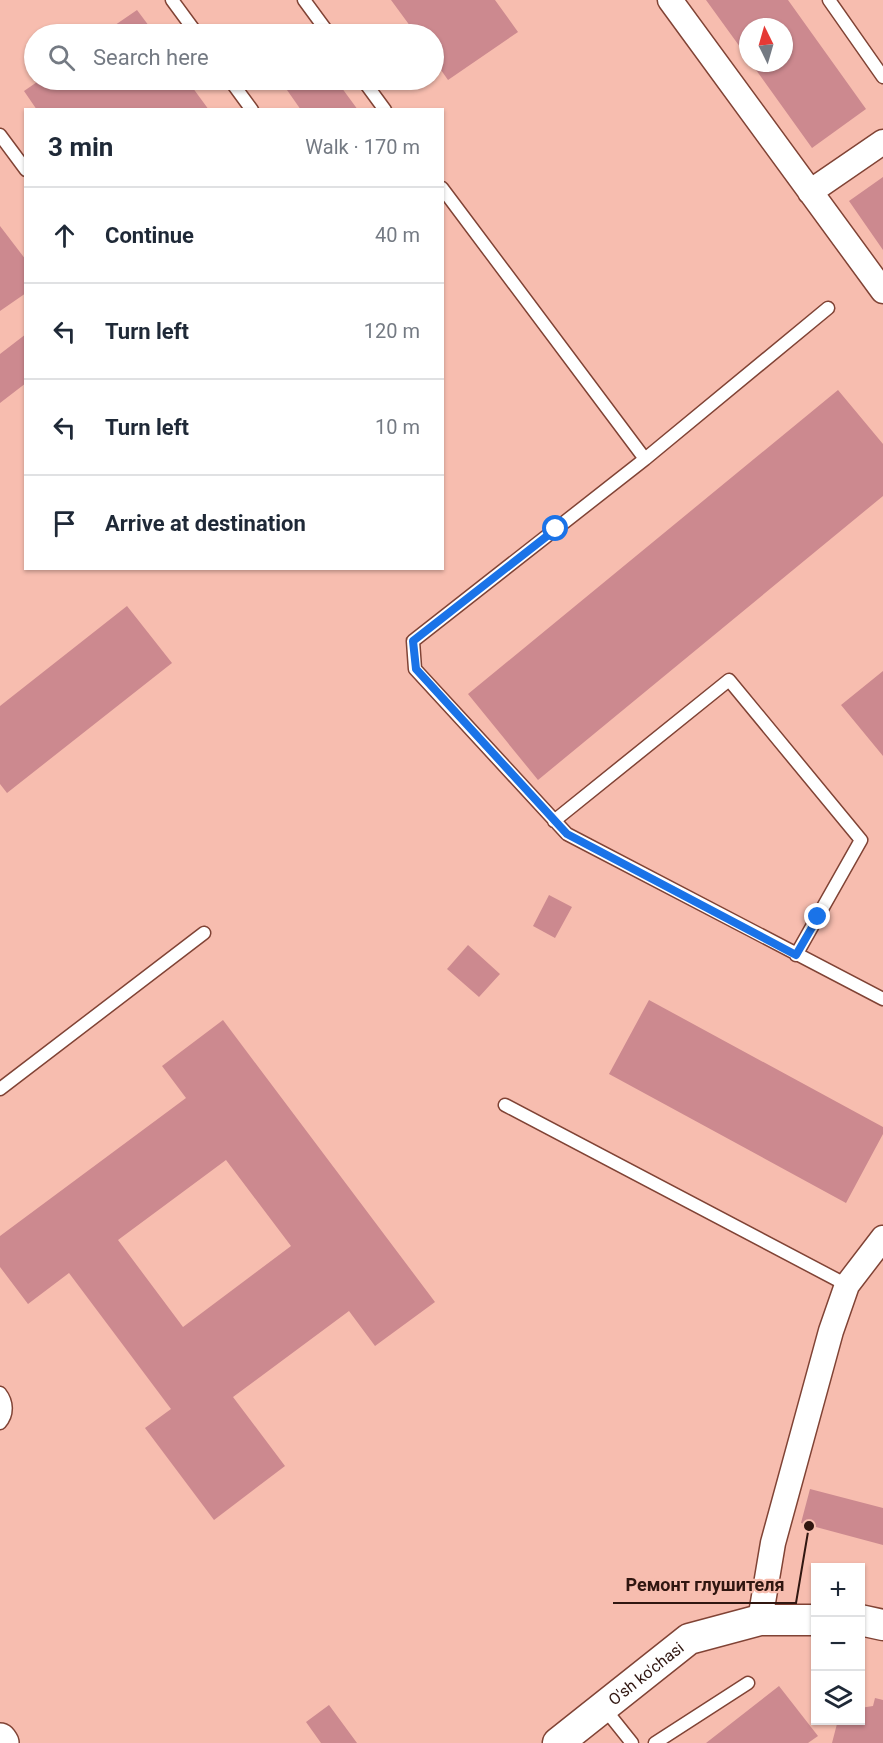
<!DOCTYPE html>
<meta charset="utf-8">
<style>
body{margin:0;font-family:Roboto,sans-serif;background:#f2f2f3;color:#1f2937}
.controls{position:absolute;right:18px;bottom:18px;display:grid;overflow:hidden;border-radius:0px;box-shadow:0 2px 4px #0004}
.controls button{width:54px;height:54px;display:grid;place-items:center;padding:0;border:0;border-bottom:2px solid #e0e1e3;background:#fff;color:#1f2937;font:30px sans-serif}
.compass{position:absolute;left:739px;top:18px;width:54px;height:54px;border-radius:50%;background:#fff;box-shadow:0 2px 4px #0004;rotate:355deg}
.stop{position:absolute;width:18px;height:18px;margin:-14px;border:4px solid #1a73e8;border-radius:50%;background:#fff}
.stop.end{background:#1a73e8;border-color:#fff;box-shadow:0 2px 6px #0008}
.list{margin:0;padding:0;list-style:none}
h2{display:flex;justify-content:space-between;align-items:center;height:78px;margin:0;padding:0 24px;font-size:26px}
h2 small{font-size:20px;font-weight:400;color:#747a83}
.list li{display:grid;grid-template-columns:39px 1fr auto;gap:18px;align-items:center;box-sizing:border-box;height:96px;padding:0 24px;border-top:2px solid #e0e1e3}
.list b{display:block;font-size:22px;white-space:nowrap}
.list em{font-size:20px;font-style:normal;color:#747a83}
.icon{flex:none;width:33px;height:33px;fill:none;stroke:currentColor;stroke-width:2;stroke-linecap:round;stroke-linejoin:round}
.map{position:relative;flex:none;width:883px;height:1743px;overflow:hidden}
.search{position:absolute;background:#fff;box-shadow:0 2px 4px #0004;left:24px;top:24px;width:420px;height:66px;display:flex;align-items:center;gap:15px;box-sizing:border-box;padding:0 21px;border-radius:33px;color:#747a83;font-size:22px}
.panel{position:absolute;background:#fff;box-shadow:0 2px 4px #0004;left:24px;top:108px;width:420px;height:462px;border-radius:0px}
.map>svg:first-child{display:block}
</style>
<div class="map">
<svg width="883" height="1743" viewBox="0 0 883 1743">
<rect width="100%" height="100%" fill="#f7bdaf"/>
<path fill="#cc898f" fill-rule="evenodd" d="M391 0H495L518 32 448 80 434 60V34H416Z
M706 0H788L866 109 812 148 751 63H784V27H748V58Z
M137 10 155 34H102Z
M40 80H187L209 110H37L24 91Z
M280 80H336L358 110H301Z
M883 177V250L849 201Z
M0 226 26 260V293L0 311Z
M26 334V383L0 403V354Z
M838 390 883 444V496L538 780 468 694Z
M127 606 172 663 7 793 0 784V706Z
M883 671V756L841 705Z
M549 895 572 907 555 938 533 926Z
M468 945 500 974 479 997 447 969Z
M649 1000 883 1127V1134L846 1203 609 1074Z
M223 1020 435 1302 375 1346 349 1311 233 1397 285 1466 214 1520 145 1428 171 1409 69 1273 28 1304 0 1267V1236L186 1098 162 1066ZM226 1160 291 1246 183 1327 118 1240Z
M810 1489 883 1508V1545L801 1523Z
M779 1686 818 1736 808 1743H706Z
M875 1698 883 1700V1743H832L838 1720H860V1708L873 1706Z
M329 1705 357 1743H321L306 1722Z"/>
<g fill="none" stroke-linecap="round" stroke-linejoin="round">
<g stroke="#804335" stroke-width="15">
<path id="service" d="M172 0 197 34
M304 0 329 34
M829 0 883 77
M230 80 252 110
M363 80 385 110
M0 135 26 170
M442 188 645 459
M828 308 645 459 413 641 415 669 567 834 883 999
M554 821 729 680 861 840 796 955
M0 1089 204 933
M505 1105 847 1285
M0 1393C7 1402 8 1414 0 1423
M604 1708 632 1743
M655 1743 748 1683"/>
</g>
<g stroke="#804335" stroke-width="27">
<path id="minor" d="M670 0 883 291
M810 192 883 142
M760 1620 773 1543 831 1331 847 1285 883 1238"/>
</g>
<g stroke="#804335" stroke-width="33">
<g id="tertiary">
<path d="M860 1620 883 1625"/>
<path id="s1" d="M558 1743 689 1639 760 1620H816"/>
</g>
</g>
<g stroke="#804335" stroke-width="36">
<path id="primary" d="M0 1740 2 1743"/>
</g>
<use href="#service" stroke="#fff" stroke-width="12"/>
<use href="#minor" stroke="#fff" stroke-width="24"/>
<use href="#tertiary" stroke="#fff" stroke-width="30"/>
<use href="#primary" stroke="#fff" stroke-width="33"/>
</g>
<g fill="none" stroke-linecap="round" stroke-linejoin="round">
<path stroke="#1a73e8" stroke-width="8" d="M556 529 413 641 416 669 567 834 796 955 818 917"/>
</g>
<g text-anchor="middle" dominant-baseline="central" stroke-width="4.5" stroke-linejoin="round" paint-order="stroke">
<g font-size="16" fill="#301610" stroke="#f7bdaf">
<text stroke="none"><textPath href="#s1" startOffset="112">O'sh ko'chasi</textPath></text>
</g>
</g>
<path fill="none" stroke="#301610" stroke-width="2" d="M809 1526L796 1603H613"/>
<circle fill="#301610" stroke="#f7bdaf" stroke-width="2" cx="809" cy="1526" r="6"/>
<g font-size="18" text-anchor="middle" font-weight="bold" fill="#301610" stroke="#f7bdaf" stroke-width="4.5" stroke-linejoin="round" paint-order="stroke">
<text x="705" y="1591">Ремонт глушителя</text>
</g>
</svg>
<div class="controls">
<button>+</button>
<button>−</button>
<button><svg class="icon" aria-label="layers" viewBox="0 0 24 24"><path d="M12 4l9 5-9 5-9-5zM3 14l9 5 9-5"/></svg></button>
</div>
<svg class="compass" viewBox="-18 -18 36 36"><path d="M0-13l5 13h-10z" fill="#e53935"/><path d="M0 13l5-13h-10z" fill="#747a83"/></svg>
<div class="stop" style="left:556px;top:529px"></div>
<div class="stop end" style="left:818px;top:917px"></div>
<div class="search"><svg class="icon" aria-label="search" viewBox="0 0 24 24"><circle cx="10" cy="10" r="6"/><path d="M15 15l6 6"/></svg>Search here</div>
<section class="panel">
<h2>3 min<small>Walk · 170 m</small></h2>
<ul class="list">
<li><svg class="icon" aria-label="ahead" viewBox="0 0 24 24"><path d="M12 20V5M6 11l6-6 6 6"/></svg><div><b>Continue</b></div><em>40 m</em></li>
<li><svg class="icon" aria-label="left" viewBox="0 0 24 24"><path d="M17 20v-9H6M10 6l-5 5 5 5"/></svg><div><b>Turn left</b></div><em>120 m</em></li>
<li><svg class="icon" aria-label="left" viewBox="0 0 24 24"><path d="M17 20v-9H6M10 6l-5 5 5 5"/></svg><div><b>Turn left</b></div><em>10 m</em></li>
<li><svg class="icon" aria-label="arrive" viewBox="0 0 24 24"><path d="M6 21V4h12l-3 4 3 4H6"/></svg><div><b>Arrive at destination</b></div></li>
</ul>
</section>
</div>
